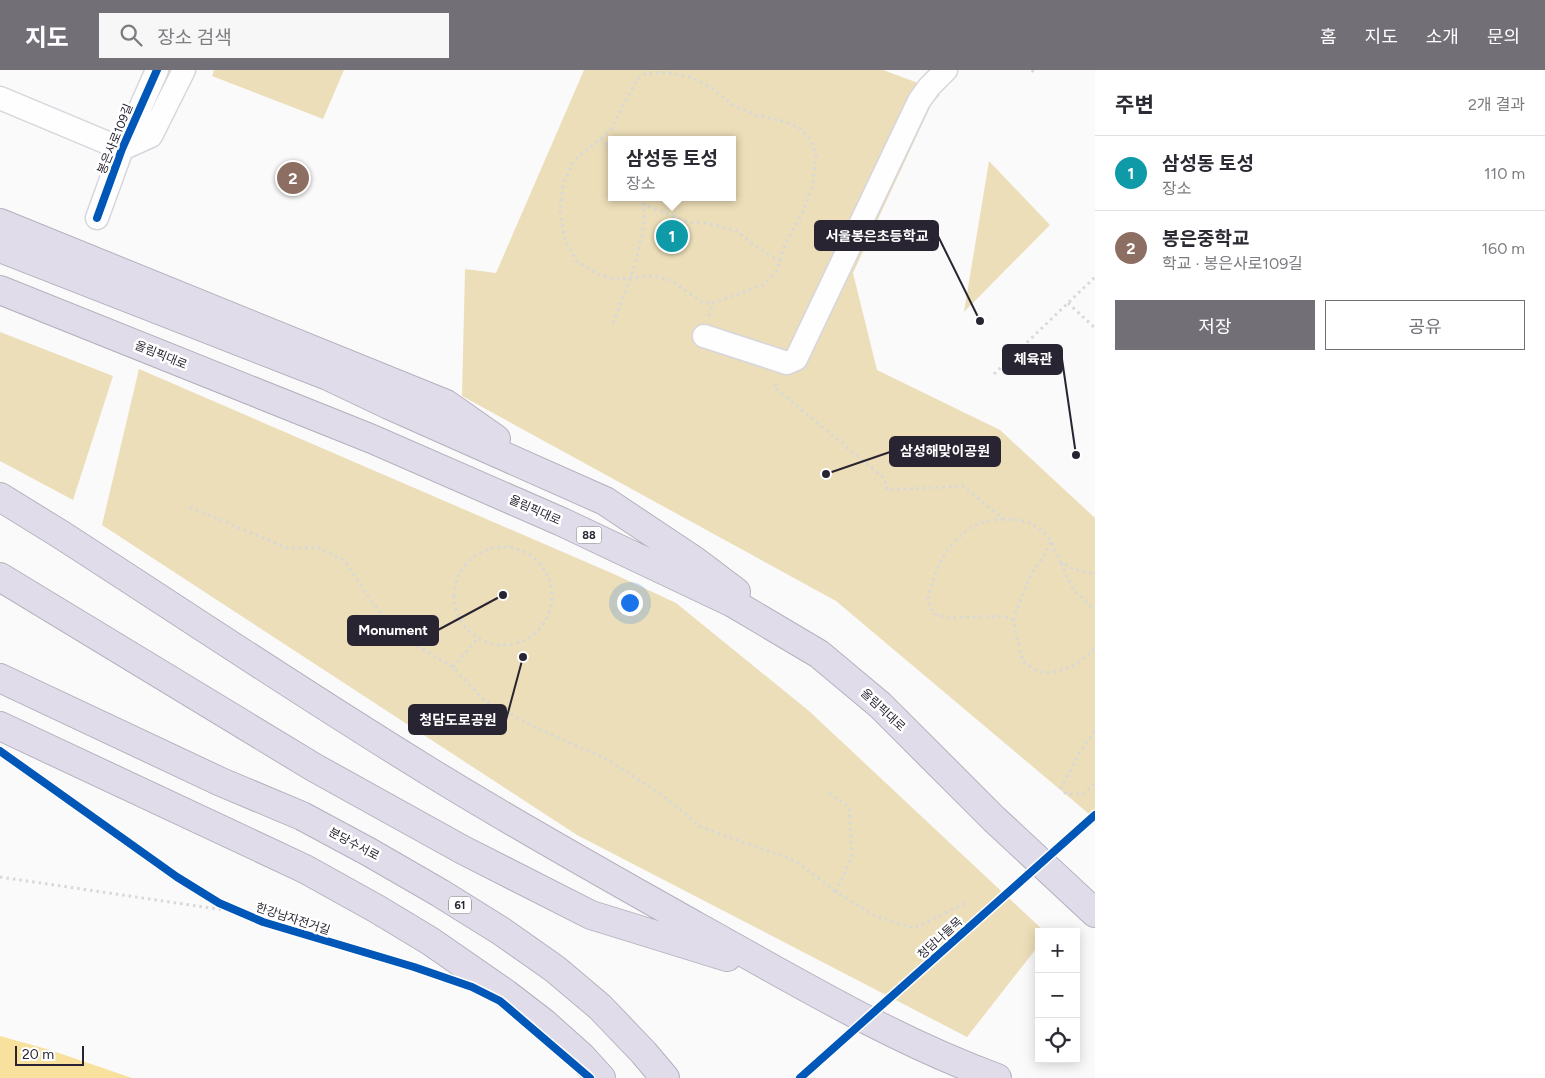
<!DOCTYPE html>
<html lang="ko">
<meta charset="utf-8">
<style>
body{margin:0;font-family:Figtree,"Noto Sans KR",sans-serif;background:#f7f7f7;color:#2b2b33}
.controls{position:absolute;right:15px;bottom:15px;display:grid;overflow:hidden;border-radius:0px;box-shadow:0 2px 12px #0003}
.controls button{width:45px;height:45px;display:grid;place-items:center;padding:0;border:0;border-bottom:1px solid #e1e1e2;background:#fff;color:#2b2b33;font:25px sans-serif}
.scale{position:absolute;left:15px;bottom:12px;width:69px;box-sizing:border-box;padding-left:5px;border:2px solid #282431;border-top:0;font-size:14px;line-height:18px;white-space:nowrap;color:#282431;-webkit-text-stroke:4px #fff;paint-order:stroke}
.you{position:absolute;left:629px;top:532px;width:18px;height:18px;margin:-12px;border:4px solid #fff;border-radius:50%;background:#1a73e8;box-shadow:0 0 0 8px #1a73e833}
.badge{display:grid;place-items:center;width:32px;height:32px;border-radius:50%;background:#726f77;color:#fff;font-size:16px;font-weight:700}
.pin{position:absolute;translate:-50% -50%;border:2px solid #fff;box-shadow:0 1px 5px #0006}
.popup{position:absolute;left:608px;top:66px;width:128px;height:65px;box-sizing:border-box;display:grid;place-content:center;border-radius:0px;background:#fff;filter:drop-shadow(0 1px 4px #0005);font-size:16px;white-space:nowrap;color:#7c7c81}
.popup b{font-size:19px;color:#2b2b33}
.popup::after{content:'';position:absolute;left:50%;top:100%;margin-left:-10px;border:10px solid transparent;border-top-color:#fff}
.list{margin:0;padding:0;list-style:none}
h2{display:flex;justify-content:space-between;align-items:center;height:65px;margin:0;padding:0 20px;font-size:21px}
h2 small{font-size:16px;font-weight:400;color:#7c7c81}
.list li{display:grid;grid-template-columns:32px 1fr auto;gap:15px;align-items:center;box-sizing:border-box;height:75px;padding:0 20px;border-top:1px solid #e1e1e2}
.list b{display:block;font-size:19px;white-space:nowrap}
.list p{margin:0;font-size:16px;white-space:nowrap;color:#7c7c81}
.list em{font-size:16px;font-style:normal;color:#7c7c81}
.actions{display:flex;gap:10px;padding:15px 20px}
.actions a{flex:1;padding:11px 0;border:1px solid #726f77;border-radius:0px;text-align:center;font-size:18px;color:#726f77}
.actions .main{background:#726f77;color:#fff}
.icon{flex:none;width:28px;height:28px;fill:none;stroke:currentColor;stroke-width:2;stroke-linecap:round;stroke-linejoin:round}
.map{position:relative;flex:none;width:1095px;height:1008px;overflow:hidden}
header{display:flex;align-items:center;gap:30px;box-sizing:border-box;height:70px;padding:0 25px;background:#726f77;color:#fff}
header strong{font-size:24px}
nav{display:flex;gap:28px;margin-inline-start:auto;font-size:18px}
.search{width:350px;height:45px;background:#f7f7f7;display:flex;align-items:center;gap:12px;box-sizing:border-box;padding:0 18px;border-radius:0px;color:#7c7c81;font-size:19px}
main{display:flex}
aside{flex:1;background:#fff}
.map>svg:first-child{display:block}
</style>
<header>
<strong>지도</strong>
<div class="search"><svg class="icon" aria-label="search" viewBox="0 0 24 24"><circle cx="10" cy="10" r="6"/><path d="M15 15l6 6"/></svg>장소 검색</div>
<nav><a>홈</a><a>지도</a><a>소개</a><a>문의</a></nav>
</header>
<main>
<div class="map">
<svg width="1095" height="1008" viewBox="0 0 1095 1008">
<rect width="100%" height="100%" fill="#fafafa"/>
<path fill="#ecdeb8" fill-rule="evenodd" d="M214 0H344L323 49 212 6Z
M584 0H883L929 17 940 25 932 33 853 203 877 300 1000 360 1095 448V749L836 531 462 326 465 199 496 203ZM612 70H732V127H612Z
M989 91 1050 155 964 242Z
M0 262 113 306 73 430 0 391Z
M139 299 616 505 676 533 809 641 1045 862H1039V875L967 967 577 765 102 455Z"/>
<path fill="#f8e09d" d="M0 966 50 980 132 1008H0Z"/>
<g fill="none" stroke-linecap="round" stroke-linejoin="round">
<g stroke="#d7d6dc" stroke-width="25">
<path id="minor" d="M0 28 122 79 151 66 184 0
M97 148 122 79 157 0
M704 266 787 293 796 289 919 31 929 17 946 0"/>
</g>
<g stroke="#b5b0be" stroke-width="30">
<path id="highway" d="M0 153 446 334 496 369
M0 178 328 306 389 335 605 431 695 491 736 522
M0 220 372 369 562 452 733 533 819 584 880 635 994 749 1095 843
M0 427 60 464C181 542 300 622 422 697 512 753 604 804 696 856 794 910 891 969 997 1008
M0 507 315 698 463 780 591 845 727 887
M0 608 221 712 302 746 369 782 440 823 501 861 555 899 600 937 644 983 665 1008
M0 656 305 799 377 839 430 871 505 923 544 953 582 987 601 1008"/>
</g>
<path stroke="#d8d8d8" stroke-width="3" stroke-dasharray="2.5 4" stroke-linecap="butt" d="M1032 0 1035 4
M600 69 612 79
M641 127 643 134 688 152 706 153 735 160 758 178 780 191
M1068 233 1095 258
M709 246 713 233 763 215 776 202 785 175 803 142 813 113 816 85 811 71 801 59 786 52 756 45 733 35 712 18 691 7 668 3H647L637 9 610 61 574 90 563 115 560 141 565 170 577 192 600 205 615 209 654 206 672 211 703 233H713
M613 253 631 207 637 186 645 150 643 134
M994 304 1095 207
M776 314 774 317 885 409 887 420 963 416 1003 449 1025 451 1039 458 1051 471 1060 491 1073 499 1095 504
M190 437 289 479 317 477 345 491 371 531 402 567 453 597 484 630 537 658 608 690 662 725 701 757 796 791 836 822
M1003 449C994 450 983 451 976 455 944 473 936 498 927 531L934 544 948 548 1003 546 1013 550 1023 592C1029 595 1035 601 1041 602 1061 605 1083 592 1095 577
M454 526a49 49 0 1 1 98 0a49 49 0 1 1-98 0Z
M1061 493 1073 519 1095 540
M1013 550 1031 504 1045 484 1051 472
M453 597 477 569
M1095 661 1080 682 1061 718 1066 724H1083L1095 713
M829 723 849 737 852 787 836 822 875 846 914 858 968 832
M0 807 238 842"/>
<use href="#minor" stroke="#fefefe" stroke-width="22"/>
<use href="#highway" stroke="#e0dce9" stroke-width="28"/>
<g stroke="#fff" stroke-width="11">
<path id="cycleway" d="M97 148 122 79 157 0
M0 681 177 807 219 833 263 852 414 897 472 917 500 931 590 1008
M800 1008 1095 745"/>
</g>
<use href="#cycleway" stroke="#0057b8" stroke-width="8"/>
</g>
<g text-anchor="middle" dominant-baseline="central" stroke-width="5" stroke-linejoin="round" paint-order="stroke">
<g fill="#fff" stroke="#68666f" stroke-width="1">
<rect x="576.5" y="456.5" width="25" height="17" rx="4"/>
<rect x="449" y="826.5" width="22" height="17" rx="4"/>
</g>
<g font-size="11" font-weight="bold" fill="#282431">
<text x="589" y="465">88</text>
<text x="460" y="835">61</text>
</g>
<g font-size="12" fill="#282431" stroke="#fff">
<text transform="translate(115 69) rotate(-68)">봉은사로109길</text>
<text transform="translate(161 285) rotate(22)">올림픽대로</text>
<text transform="translate(535 440) rotate(24)">올림픽대로</text>
<text transform="translate(883 640) rotate(43)">올림픽대로</text>
<text transform="translate(354 774) rotate(28)">분당수서로</text>
<text transform="translate(293 849) rotate(18)">한강남자전거길</text>
<text transform="translate(940 868) rotate(-42)">청담나들목</text>
</g>
</g>
<path fill="none" stroke="#282431" stroke-width="2" d="M980 251L938 166M1076 385L1062 289M826 404L890 382M503 525L438 560M523 587L506 650"/>
<g fill="#282431" stroke="#fff" stroke-width="2">
<circle cx="980" cy="251" r="5"/>
<circle cx="1076" cy="385" r="5"/>
<circle cx="826" cy="404" r="5"/>
<circle cx="503" cy="525" r="5"/>
<circle cx="523" cy="587" r="5"/>
</g>
<g fill="#282431" stroke="#282431" stroke-width="2">
<rect x="815" y="151" width="123" height="29" rx="5"/>
<rect x="1003" y="275" width="59" height="29" rx="5"/>
<rect x="890" y="367" width="110" height="29" rx="5"/>
<rect x="348" y="546" width="90" height="29" rx="5"/>
<rect x="409" y="635" width="97" height="29" rx="5"/>
</g>
<g font-size="14" text-anchor="middle" font-weight="bold" fill="#fff">
<text x="877" y="171">서울봉은초등학교</text>
<text x="1033" y="294">체육관</text>
<text x="945" y="386">삼성해맞이공원</text>
<text x="393" y="565">Monument</text>
<text x="458" y="655">청담도로공원</text>
</g>
</svg>
<div class="controls">
<button>+</button>
<button>−</button>
<button><svg class="icon" aria-label="locate" viewBox="0 0 24 24"><circle cx="12" cy="12" r="6"/><path d="M12 2v4M12 18v4M2 12h4M18 12h4"/></svg></button>
</div>
<div class="scale">20 m</div>
<div class="you"></div>
<div class="pin badge" style="left:672px;top:166px;background:#0f9aa8">1</div>
<div class="popup"><b>삼성동 토성</b>장소</div>
<div class="pin badge" style="left:293px;top:108px;background:#8d6e63">2</div>
</div>
<aside>
<h2>주변<small>2개 결과</small></h2>
<ul class="list">
<li><span class="badge" style="background:#0f9aa8">1</span><div><b>삼성동 토성</b><p>장소</p></div><em>110 m</em></li>
<li><span class="badge" style="background:#8d6e63">2</span><div><b>봉은중학교</b><p>학교 · 봉은사로109길</p></div><em>160 m</em></li>
</ul>
<div class="actions"><a class="main">저장</a><a>공유</a></div>
</aside>
</main>
